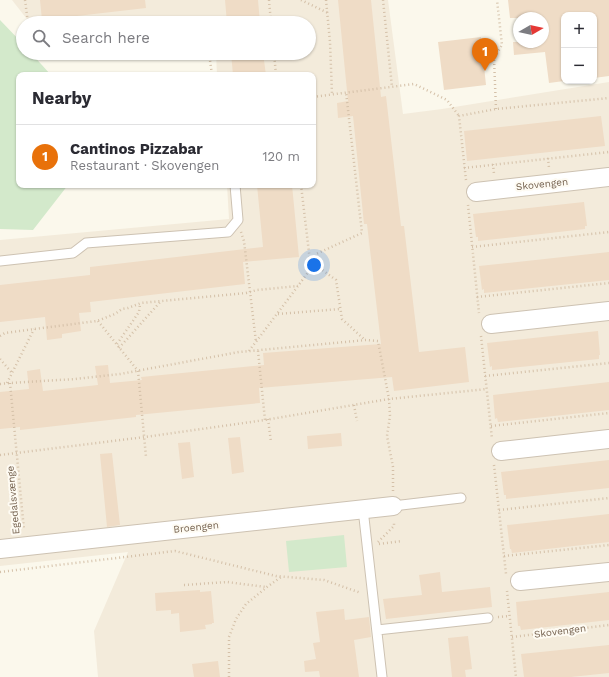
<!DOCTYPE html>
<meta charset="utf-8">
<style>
body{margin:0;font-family:"Work Sans",sans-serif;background:#f2f2f3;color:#2b2b33}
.controls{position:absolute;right:12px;top:12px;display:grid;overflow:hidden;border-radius:8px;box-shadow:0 1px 3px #0004}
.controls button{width:36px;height:36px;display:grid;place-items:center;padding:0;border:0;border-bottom:1px solid #e1e1e2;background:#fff;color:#2b2b33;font:20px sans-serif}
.compass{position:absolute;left:513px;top:12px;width:36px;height:36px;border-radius:50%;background:#fff;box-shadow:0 1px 3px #0004;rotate:81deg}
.you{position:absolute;left:314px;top:265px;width:14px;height:14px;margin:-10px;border:3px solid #fff;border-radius:50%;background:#1a73e8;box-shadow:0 0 0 6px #1a73e833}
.badge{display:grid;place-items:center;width:26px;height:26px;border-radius:50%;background:#0f766e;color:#fff;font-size:13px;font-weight:700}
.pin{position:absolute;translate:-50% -33px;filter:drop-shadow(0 1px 2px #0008)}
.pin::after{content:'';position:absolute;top:21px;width:14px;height:12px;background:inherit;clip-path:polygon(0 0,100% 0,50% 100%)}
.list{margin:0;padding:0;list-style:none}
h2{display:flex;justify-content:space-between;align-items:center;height:52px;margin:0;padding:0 16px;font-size:17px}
h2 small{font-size:13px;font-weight:400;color:#7c7c81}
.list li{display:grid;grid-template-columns:26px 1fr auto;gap:12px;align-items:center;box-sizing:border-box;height:64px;padding:0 16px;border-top:1px solid #e1e1e2}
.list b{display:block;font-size:15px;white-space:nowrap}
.list p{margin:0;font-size:13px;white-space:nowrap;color:#7c7c81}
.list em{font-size:13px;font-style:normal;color:#7c7c81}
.icon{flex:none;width:22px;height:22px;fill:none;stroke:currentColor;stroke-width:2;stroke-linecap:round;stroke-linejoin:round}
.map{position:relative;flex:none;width:609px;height:677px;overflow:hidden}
.search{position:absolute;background:#fff;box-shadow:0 1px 3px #0004;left:16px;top:16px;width:300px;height:44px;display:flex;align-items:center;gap:10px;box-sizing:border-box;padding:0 14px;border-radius:22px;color:#7c7c81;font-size:15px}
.panel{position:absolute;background:#fff;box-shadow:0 1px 3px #0004;left:16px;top:72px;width:300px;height:116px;border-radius:8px}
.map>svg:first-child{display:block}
</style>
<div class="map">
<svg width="609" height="677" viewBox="0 0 609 677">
<rect width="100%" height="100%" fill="#fbf8ec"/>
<path fill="#f3ebdb" d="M12 0H388L403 114 442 109 609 82V677H98L94 631 128 552 0 566V240L229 219 227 185H313V75H217L216 53H309V23H213V20L189 23H30Z"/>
<path fill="#d3e9cb" d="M0 20 23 44V53H31L51 75H19V185H68L33 230 0 229Z
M344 535 347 567 289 572 286 541Z"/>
<path fill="#efdcc6" d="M40 0H145L146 8 42 20Z
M225 0H258L260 23H227Z
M338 0H371L381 97 386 96 401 226H404L419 352 465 347 469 382 394 391 392 377 259 388 260 403 136 415V417L20 430V427L0 429V392L29 389 27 371 40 369 43 391 98 385 95 366 108 365 110 383 142 380 141 377 264 365 263 353 381 344 367 224H364L353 116 338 118 337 103 348 101Z
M508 0H609V76L594 78V15H564V81L549 83 545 52 514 55 513 42H543V18H510Z
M481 37 486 85 444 90 438 42Z
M231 53H263L266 75H233Z
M601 116 605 146 467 161 464 131Z
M257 185H292L299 257 243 262 245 284 90 302 91 312 79 313 81 331 62 334V338L47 340 45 317 0 322V285L90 275V267L263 247Z
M584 202 587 226H585V229L478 241V237H476L473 214Z
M609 252V280L484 293V289L482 290 479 266Z
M598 331 600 355H599V359L492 370V366L490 367 487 343Z
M609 382V410L498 422 497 418 495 419 493 395Z
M341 433 342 446 308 449 307 436Z
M240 437 244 472 232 474 228 438Z
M190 442 194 477 182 479 178 443Z
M112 453 120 525 107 527 100 454Z
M609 460V488L506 499V495H504L501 472Z
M609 514V542L512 553 511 549H510L507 525Z
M440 572 442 592 490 587 492 607 386 619 383 599 422 595 419 575Z
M200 590V592L211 591 214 623H212V624L205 625 206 629 180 632 179 613 171 614V610L156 611 155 593Z
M609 592V620L521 630 520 626H518L516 602Z
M344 609 345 620 369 617 371 637 354 640 359 677H320L319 671 305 672 304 661 316 659 313 643 320 642 316 612Z
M468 636 472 669 465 670 466 677H452L448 638Z
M609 645V673L571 677H524L521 654Z
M218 661 220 677H194L192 664Z"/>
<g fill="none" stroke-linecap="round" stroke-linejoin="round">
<g stroke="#cdc2b2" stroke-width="11">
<path id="service" d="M0 261 73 253 86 243 228 232 238 220 235 185
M393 506 461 498
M363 509 382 677
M377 630 488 618"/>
</g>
<g stroke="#cdc2b2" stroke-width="20">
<path id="minor" d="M476 192 609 177
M491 324 609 311
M501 451 609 439
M0 549 393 506
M520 581 609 572"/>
</g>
<path stroke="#d4c0a8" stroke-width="2.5" stroke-dasharray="1 3" stroke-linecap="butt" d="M25 0 28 23
M269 0 271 23
M301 0 328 13
M326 0 330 42 332 94
M383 0 392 87
M209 53 212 75
M274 53 276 75
M313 97 343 93 414 84 447 100 459 116
M496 109 494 58 502 45 497 0
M548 158 549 168
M493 164 494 174
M464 168 609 152
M466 180 459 116 496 109 609 98
M301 185 310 261 336 280 342 319 365 340
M468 205 479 313
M241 232 244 241 256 342
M472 247 609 232
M477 297 609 283
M278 314 340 309
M98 321 138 371 146 457
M0 336 5 333 27 330 97 321 115 314 122 309 128 308 141 303 246 293 257 290 298 286
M481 336 492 439
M117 344 139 312 140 304
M119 348 161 301
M249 351 298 286 314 264 316 254 362 233 346 92
M258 351 265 420
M0 359 12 373
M485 376 609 363
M7 383 34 329
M10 383 24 530
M0 384 10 383 75 379 120 374 239 352 366 340 378 341 389 399 390 416 387 436 393 467V491
M354 405 357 421
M268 419 271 442
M491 426 609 413
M0 455 145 437 265 420 389 399 487 389
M494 465 506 574
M499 510 609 498
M378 542 394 526V522
M379 544 402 541
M504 556 609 545
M0 572 175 551 276 576 324 580 361 593
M184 585 227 582 266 587
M507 591 516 677
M498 617 510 616
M512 637 609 625
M229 677V637L236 619 246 604 267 587 281 577"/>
<use href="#service" stroke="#fff" stroke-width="9"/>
<use href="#minor" stroke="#fff" stroke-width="18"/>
</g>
<g text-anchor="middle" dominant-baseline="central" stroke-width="4" stroke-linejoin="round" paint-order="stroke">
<g font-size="10" fill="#766350" stroke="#fefbf3">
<text transform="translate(542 184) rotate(-6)">Skovengen</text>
<text transform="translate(13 500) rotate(-95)">Egedalsvænge</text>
<text transform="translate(196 527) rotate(-6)">Broengen</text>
<text transform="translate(560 631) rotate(-7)">Skovengen</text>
</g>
</g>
</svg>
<div class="controls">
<button>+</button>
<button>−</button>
</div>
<svg class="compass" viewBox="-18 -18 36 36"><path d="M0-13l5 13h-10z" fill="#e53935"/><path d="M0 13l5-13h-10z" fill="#7c7c81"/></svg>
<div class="you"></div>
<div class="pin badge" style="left:485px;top:71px;background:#e8710a">1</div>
<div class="search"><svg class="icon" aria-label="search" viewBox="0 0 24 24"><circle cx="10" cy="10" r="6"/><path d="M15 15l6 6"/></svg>Search here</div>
<section class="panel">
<h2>Nearby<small></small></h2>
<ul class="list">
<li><span class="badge" style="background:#e8710a">1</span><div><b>Cantinos Pizzabar</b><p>Restaurant · Skovengen</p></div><em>120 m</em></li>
</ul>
</section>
</div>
